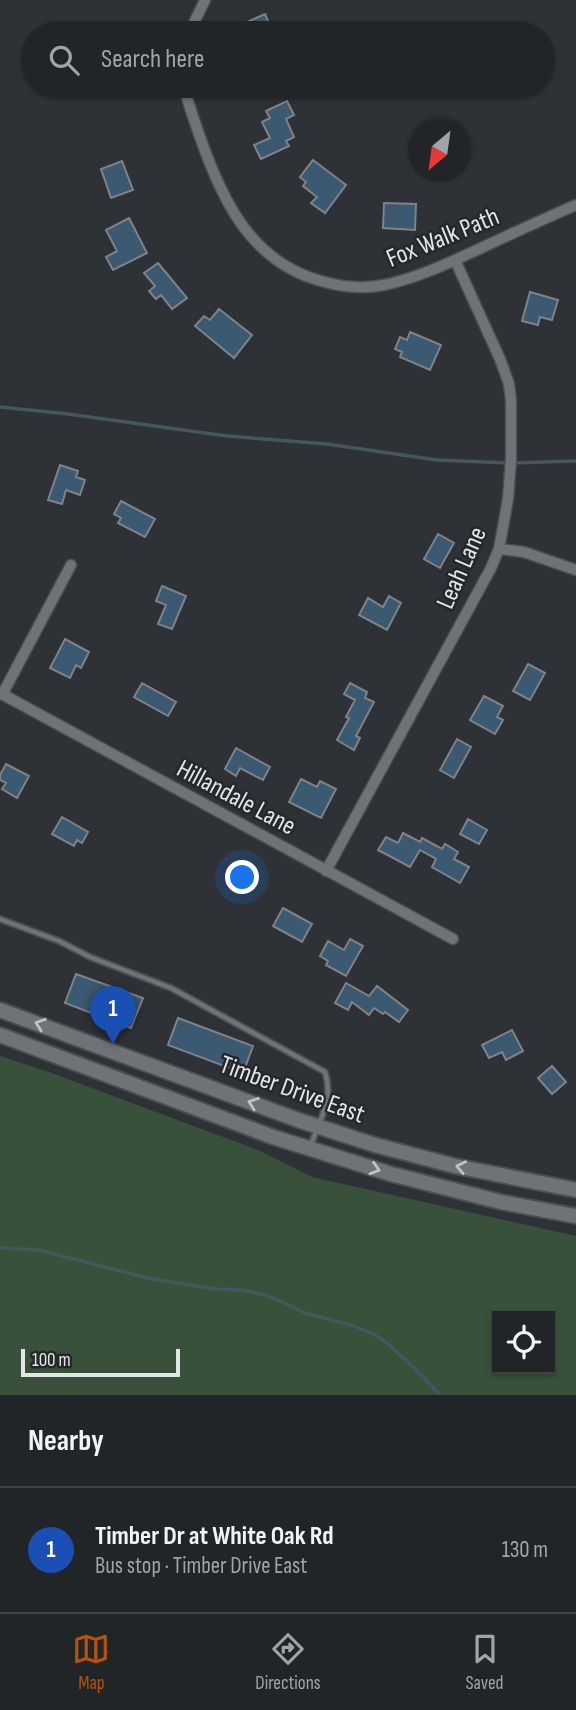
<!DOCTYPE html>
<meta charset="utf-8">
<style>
body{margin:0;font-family:"Sofia Sans Condensed",sans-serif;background:#2a2d30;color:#f1f3f6}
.controls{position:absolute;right:21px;bottom:21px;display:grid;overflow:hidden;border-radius:0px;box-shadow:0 2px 5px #0004}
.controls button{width:63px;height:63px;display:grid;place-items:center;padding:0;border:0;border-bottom:2px solid #3f4245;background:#222528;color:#f1f3f6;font:35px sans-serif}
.compass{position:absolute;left:408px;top:119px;width:63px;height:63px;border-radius:50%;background:#222528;box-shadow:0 2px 5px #0004;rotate:209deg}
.scale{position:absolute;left:21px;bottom:18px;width:159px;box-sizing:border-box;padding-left:7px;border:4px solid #e3e5e7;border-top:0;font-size:19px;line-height:24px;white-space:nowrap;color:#e3e5e7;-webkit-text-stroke:5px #24282b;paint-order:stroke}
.you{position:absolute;left:243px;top:878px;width:24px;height:24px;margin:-18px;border:5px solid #fff;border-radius:50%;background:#1a73e8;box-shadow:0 0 0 10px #1a73e833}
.badge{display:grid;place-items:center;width:46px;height:46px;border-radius:50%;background:#b45309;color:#fff;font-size:23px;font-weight:700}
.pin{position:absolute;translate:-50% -58px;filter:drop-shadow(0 2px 4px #0008)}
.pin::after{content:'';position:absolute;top:37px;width:24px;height:21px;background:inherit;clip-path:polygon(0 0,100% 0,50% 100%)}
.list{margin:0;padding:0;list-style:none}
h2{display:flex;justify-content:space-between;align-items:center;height:91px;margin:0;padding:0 28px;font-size:30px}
h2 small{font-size:23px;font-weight:400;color:#a2a5a8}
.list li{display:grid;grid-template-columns:46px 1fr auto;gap:21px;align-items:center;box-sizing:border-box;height:126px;padding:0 28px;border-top:2px solid #3f4245}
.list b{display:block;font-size:26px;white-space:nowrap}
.list p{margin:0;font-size:23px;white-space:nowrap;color:#a2a5a8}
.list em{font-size:23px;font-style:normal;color:#a2a5a8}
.icon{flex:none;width:38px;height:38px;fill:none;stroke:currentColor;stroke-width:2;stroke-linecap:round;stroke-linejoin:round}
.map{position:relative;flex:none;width:576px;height:1395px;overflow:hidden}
.search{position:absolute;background:#222528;box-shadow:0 2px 5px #0004;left:21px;right:21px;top:21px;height:77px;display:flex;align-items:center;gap:18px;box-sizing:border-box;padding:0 24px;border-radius:38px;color:#a2a5a8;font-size:26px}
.sheet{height:217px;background:#222528}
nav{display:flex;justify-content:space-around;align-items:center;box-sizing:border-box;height:98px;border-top:2px solid #3f4245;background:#222528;font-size:19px;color:#a2a5a8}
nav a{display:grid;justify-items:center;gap:4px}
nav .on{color:#b45309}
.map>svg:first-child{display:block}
</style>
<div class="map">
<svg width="576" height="1395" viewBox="0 0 576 1395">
<rect width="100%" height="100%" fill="#2e3135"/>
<path fill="#39513b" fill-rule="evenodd" d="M0 1056 49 1072 258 1150 312 1177 576 1236V1395H0ZM497 1316H550V1369H497Z"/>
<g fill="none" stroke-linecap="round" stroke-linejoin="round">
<path stroke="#44575e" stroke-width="3.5" d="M0 407 68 414 227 436 327 444 437 460 511 463 576 461
M0 1248 39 1250 152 1279 215 1289 242 1290 269 1296 305 1313 354 1326 373 1334 386 1342 414 1368 440 1395"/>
</g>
<path fill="#3b5970" stroke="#7f8387" stroke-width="2" d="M265 14 271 28 261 33H242L238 26Z
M287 101 294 115 286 119 294 137 286 141 289 146 261 159 254 145 270 138 262 122 270 118 266 111Z
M313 160 346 185 325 213 311 203 317 197 303 186 306 182 300 177Z
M122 161 133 190 111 198 101 169Z
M384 203 416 204 415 230 383 228Z
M129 218 147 253 113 270 106 257 117 251 106 230Z
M158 263 187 298 172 309 161 295 156 299 149 291 155 286 144 273Z
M530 292 558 300 552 320 540 317 538 325 522 321Z
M219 309 252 335 234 358 195 326 204 316 210 320Z
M410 332 441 345 430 370 400 357 402 352 395 349 400 337 407 340Z
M60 465 78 471 76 477 85 480 80 495 66 490 62 504 48 500Z
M121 501 155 519 145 537 118 523 121 518 114 514Z
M438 534 454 543 440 568 424 559Z
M162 586 186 596 172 629 158 624 166 605 156 601Z
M389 596 401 603 387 630 359 615 368 598 383 607Z
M65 639 89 652 81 668 76 665 70 678 50 668Z
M528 664 545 673 530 700 513 691Z
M142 683 176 702 168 716 134 697Z
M350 683 367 692 365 698 374 702 356 736 360 738 354 750 337 740 349 718 346 717 355 700 344 694Z
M484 696 503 706 497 717 503 720 495 734 470 720Z
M457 739 471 747 454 778 440 770Z
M236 748 270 767 263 780 240 768 236 776 225 769Z
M6 764 29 776 17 798 2 789 6 783 0 780V775Z
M301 779 317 787 320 781 336 789 321 818 289 802Z
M62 817 88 832 82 843 77 840 74 846 52 834Z
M468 819 487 830 479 844 460 834Z
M403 833 420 842 422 838 442 849 445 844 458 852 454 859 469 867 460 883 432 867 436 859 420 850 410 867 378 850 386 837 398 843Z
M283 908 312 924 302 942 273 926Z
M350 939 363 946 346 976 326 965 328 961 320 956 328 941 344 950Z
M76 974 143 998 131 1028 65 1003Z
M346 983 369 996 377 986 408 1010 399 1022 385 1012 383 1014 374 1008 369 1015 352 1002 348 1010 335 1003Z
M178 1018 253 1046 243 1073 168 1045Z
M512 1030 523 1051 506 1060 502 1052 489 1058 482 1045Z
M552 1066 566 1082 552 1094 538 1078Z"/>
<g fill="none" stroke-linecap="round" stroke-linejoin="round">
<g stroke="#4b4e51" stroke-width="8">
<path id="lane" d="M0 919 59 941 90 957 171 988 325 1072C334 1100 320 1118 311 1145"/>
</g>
<g stroke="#4b4e51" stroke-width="13">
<path id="street" d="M189 33 205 0
M184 86C188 103 194 120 200 137 222 200 251 262 321 281 341 287 363 289 384 285 417 278 449 263 479 249 511 234 543 219 576 205
M499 549 524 552 576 570
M0 693 453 939
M2 695 71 565
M326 871 491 568 499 549 508 499 511 459V400L509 384 500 359 455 260"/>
</g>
<g stroke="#4b4e51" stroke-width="18">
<path id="secondary" d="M0 1010 298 1120 375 1145 455 1166 576 1190
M0 1035 273 1137 391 1174 501 1202 576 1216"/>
</g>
<use href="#lane" stroke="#6f7377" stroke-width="4.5"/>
<use href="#street" stroke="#6f7377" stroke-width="10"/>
<use href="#secondary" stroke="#6f7377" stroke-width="14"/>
</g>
<defs><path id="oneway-chevron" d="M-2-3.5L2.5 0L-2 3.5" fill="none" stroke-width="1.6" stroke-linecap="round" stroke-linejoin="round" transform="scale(1.75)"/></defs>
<g stroke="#c0c3c5">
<use href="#oneway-chevron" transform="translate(40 1024) rotate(-160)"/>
<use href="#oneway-chevron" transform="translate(253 1103) rotate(-160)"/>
<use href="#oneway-chevron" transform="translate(461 1167) rotate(-168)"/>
<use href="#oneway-chevron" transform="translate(375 1169) rotate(17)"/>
</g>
<g text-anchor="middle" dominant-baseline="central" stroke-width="5" stroke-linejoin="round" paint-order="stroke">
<g font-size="26" fill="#e3e5e7" stroke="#24282b">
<text transform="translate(443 238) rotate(-22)">Fox Walk Path</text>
<text transform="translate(462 568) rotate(-66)">Leah Lane</text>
<text transform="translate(236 798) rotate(28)">Hillandale Lane</text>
<text transform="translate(292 1090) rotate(20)">Timber Drive East</text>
</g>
</g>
</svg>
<div class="controls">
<button><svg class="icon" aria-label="locate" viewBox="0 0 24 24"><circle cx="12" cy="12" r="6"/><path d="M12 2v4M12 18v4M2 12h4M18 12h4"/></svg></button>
</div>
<svg class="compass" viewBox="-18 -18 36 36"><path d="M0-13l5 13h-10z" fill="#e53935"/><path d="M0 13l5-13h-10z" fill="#a2a5a8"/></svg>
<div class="scale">100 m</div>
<div class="you"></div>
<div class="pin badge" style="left:113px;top:1044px;background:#1a4fb4">1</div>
<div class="search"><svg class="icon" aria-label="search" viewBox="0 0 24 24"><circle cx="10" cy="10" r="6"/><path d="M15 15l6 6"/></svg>Search here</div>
</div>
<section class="sheet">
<h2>Nearby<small></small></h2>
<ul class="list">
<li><span class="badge" style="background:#1a4fb4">1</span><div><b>Timber Dr at White Oak Rd</b><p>Bus stop · Timber Drive East</p></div><em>130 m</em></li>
</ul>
</section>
<nav>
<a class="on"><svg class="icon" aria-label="map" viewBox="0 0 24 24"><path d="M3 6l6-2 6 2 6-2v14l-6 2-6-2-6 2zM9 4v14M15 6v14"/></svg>Map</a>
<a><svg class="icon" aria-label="directions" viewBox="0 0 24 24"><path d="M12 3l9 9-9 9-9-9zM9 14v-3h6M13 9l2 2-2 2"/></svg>Directions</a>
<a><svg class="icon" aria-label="saved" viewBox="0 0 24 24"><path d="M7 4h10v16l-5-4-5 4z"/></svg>Saved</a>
</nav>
